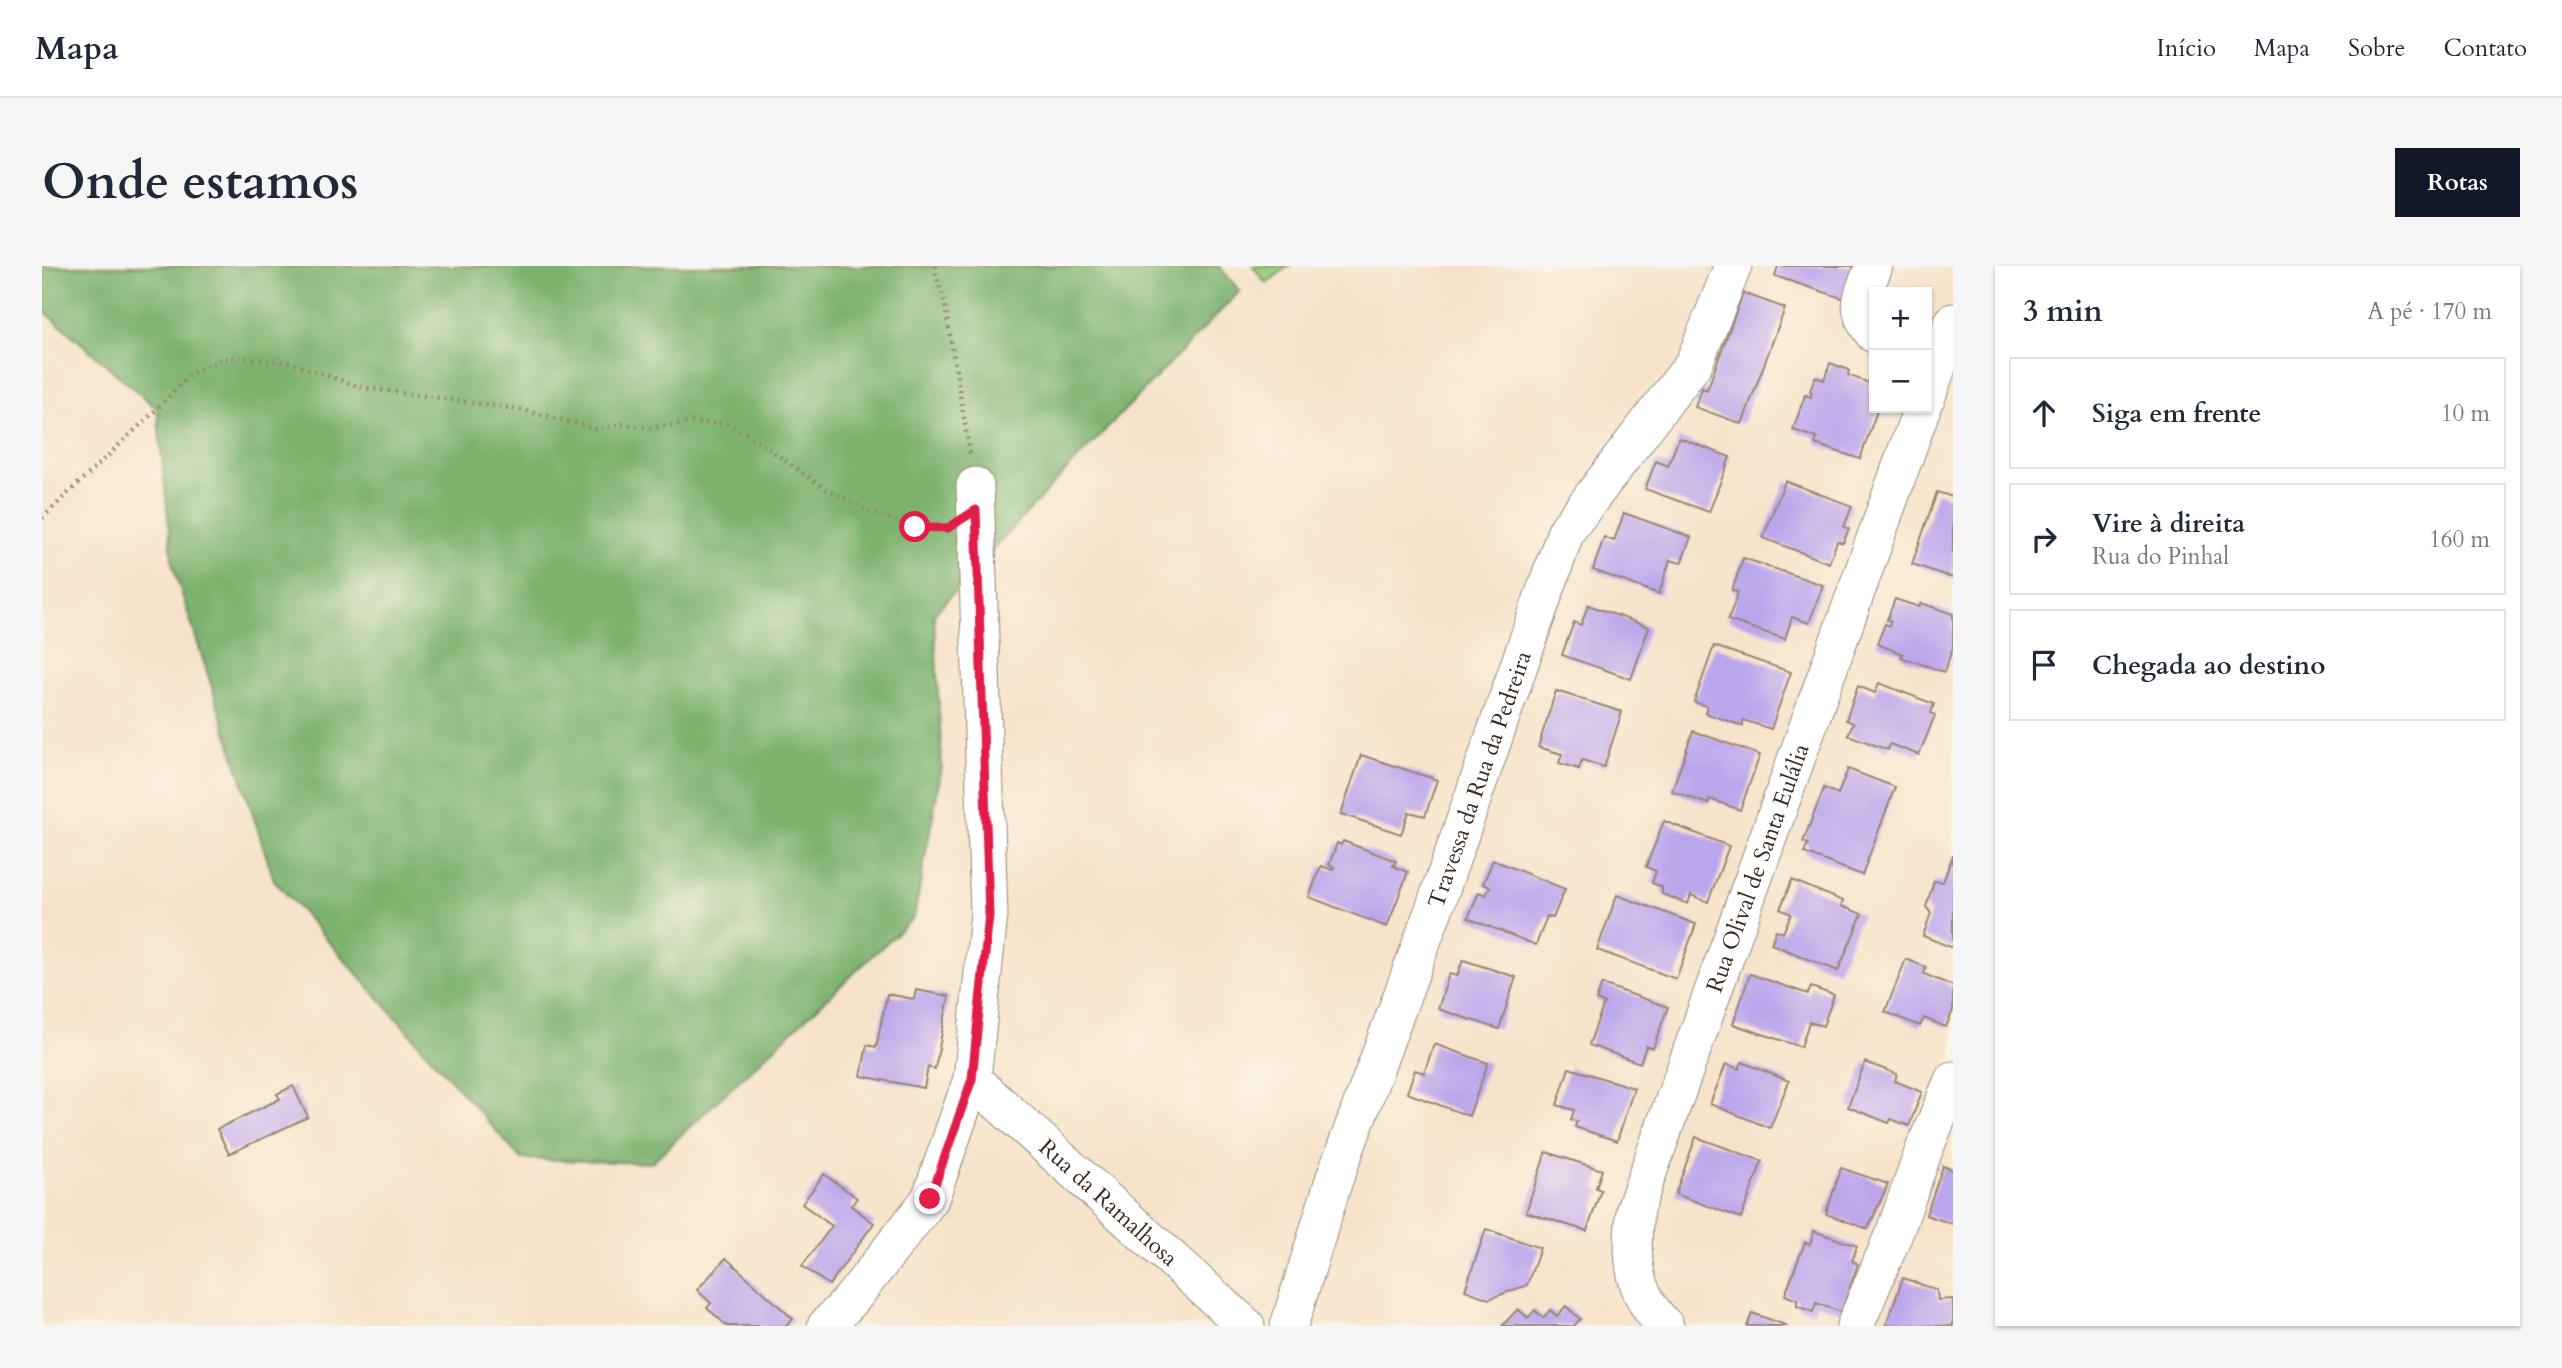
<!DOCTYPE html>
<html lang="pt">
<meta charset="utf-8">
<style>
body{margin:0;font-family:Cardo,serif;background:#f6f6f7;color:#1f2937}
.controls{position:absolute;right:21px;top:21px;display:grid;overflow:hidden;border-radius:0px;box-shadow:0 2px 5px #0004}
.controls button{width:63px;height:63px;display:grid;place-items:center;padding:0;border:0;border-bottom:2px solid #e0e1e3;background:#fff;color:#1f2937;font:35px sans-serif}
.stop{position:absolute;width:21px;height:21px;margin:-16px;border:5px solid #e11d48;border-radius:50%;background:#fff}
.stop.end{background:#e11d48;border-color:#fff;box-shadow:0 2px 7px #0008}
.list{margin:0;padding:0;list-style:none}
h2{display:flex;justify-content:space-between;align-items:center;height:91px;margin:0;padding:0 28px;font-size:30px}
h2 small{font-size:23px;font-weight:400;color:#747a83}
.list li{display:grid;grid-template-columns:46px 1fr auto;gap:21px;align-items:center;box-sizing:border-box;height:112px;margin:0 14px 14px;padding:0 14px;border:2px solid #e0e1e3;border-radius:0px}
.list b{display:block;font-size:26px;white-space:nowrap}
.list p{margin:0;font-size:23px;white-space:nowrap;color:#747a83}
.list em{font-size:23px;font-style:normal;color:#747a83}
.icon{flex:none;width:38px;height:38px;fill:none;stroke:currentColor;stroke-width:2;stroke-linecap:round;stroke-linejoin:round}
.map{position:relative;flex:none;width:1911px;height:1060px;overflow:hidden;border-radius:0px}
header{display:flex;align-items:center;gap:42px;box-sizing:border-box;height:98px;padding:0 35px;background:#fff;border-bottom:2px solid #e0e1e3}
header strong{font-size:33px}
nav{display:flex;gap:38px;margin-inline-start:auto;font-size:24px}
.intro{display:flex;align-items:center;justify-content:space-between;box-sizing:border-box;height:168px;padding:0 42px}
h1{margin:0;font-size:49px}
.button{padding:18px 32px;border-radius:0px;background:#111827;color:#fff;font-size:24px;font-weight:700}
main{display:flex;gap:42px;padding:0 42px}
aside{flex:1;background:#fff;border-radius:0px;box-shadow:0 2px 5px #0004}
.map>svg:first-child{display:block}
</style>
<header>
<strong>Mapa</strong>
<nav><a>Início</a><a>Mapa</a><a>Sobre</a><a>Contato</a></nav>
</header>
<div class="intro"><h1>Onde estamos</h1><a class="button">Rotas</a></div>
<main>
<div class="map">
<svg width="1911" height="1060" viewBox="0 0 1911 1060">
<rect width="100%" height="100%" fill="#fcf5e5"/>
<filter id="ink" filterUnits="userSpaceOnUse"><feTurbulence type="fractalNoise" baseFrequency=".0143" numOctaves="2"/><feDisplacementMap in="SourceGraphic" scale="14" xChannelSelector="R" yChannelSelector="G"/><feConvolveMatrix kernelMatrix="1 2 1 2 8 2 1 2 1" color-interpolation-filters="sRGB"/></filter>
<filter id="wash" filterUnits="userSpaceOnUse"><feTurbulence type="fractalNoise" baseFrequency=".00686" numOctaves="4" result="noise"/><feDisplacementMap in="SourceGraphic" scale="28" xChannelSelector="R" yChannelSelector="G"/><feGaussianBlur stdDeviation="1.57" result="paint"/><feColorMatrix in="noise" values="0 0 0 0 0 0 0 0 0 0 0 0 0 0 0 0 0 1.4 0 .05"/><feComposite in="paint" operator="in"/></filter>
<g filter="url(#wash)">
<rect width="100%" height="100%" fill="#f6e3cb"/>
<path fill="#9bcf7f" stroke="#6b7c4e" stroke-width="2" d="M1211 0H1247L1224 17Z"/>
<path fill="#7cb26e" stroke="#5c6e46" stroke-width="2" d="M0 0H1177L1198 25 1014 215 892 348 900 501 872 651 609 897 479 893 232 614 131 300 115 143 0 43Z"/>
<g id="blocks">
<path fill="#bba6ec" d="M1736 0H1814L1803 33 1733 10Z
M1701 27 1743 42 1700 158 1653 141 1660 122 1665 124Z
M1788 97 1807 104 1806 109 1830 118 1828 124 1832 125V142H1836L1818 193 1773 178 1775 172 1751 164 1763 129 1769 131 1770 126 1768 125 1773 111 1782 114Z
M1637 172 1688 191 1667 246 1603 223 1614 195 1626 200Z
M1743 215 1810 240 1802 261 1807 263 1801 277 1795 275 1787 297 1721 272Z
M1895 226 1911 231V312L1870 298Z
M1582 247 1649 271 1639 297 1628 294 1617 328 1551 304 1562 271 1572 275Z
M1701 292 1781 319 1767 357 1750 351 1743 373 1686 354 1696 326 1690 324Z
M1853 333 1877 341 1879 337 1911 348V382L1902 406 1859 391 1861 388 1835 378 1843 358 1847 360 1849 355 1845 354Z
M1546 339 1607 361 1589 413 1520 389 1532 356 1539 359Z
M1672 380 1749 406 1729 463 1701 454V460L1663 447 1665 440 1652 436Z
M1837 417 1892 438 1889 447 1893 449 1877 489 1848 478 1846 484 1806 469 1811 457 1804 454 1816 420 1833 427Z
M1514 425 1580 446 1562 501 1540 494 1537 503 1517 497 1520 488 1496 481Z
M1651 465 1718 489 1698 544 1668 533 1666 538 1630 525Z
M1319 489 1395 514 1383 550 1367 546 1359 568 1299 548Z
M1806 503 1853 521 1820 609 1762 587 1766 578 1761 576 1782 522 1796 528Z
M1622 555 1687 580 1666 636 1649 629 1646 638 1620 628V621L1610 617 1614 605 1604 601Z
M1301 575 1354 595 1351 600 1366 606 1345 661 1267 631 1279 600 1291 604 1292 601 1287 599 1295 577 1299 579Z
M1911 589V682L1881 670 1889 647 1884 641 1892 615 1901 616Z
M1451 594 1523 623 1511 652 1505 650 1494 679 1426 652 1437 626 1444 629 1448 621 1441 618Z
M1750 614 1801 635 1799 640 1820 648 1796 705 1729 678 1734 664 1741 667 1749 648 1738 643Z
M1575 629 1654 658 1634 713 1555 684Z
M1864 693 1884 701 1882 708 1911 720V744L1904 761 1882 752 1878 760 1843 746Z
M1421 694 1474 711 1457 763 1396 743 1407 708 1415 710Z
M1708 708 1766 728 1769 721 1792 729 1781 760 1767 756 1759 781 1691 758Z
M1560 718 1626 741 1611 782 1604 780 1598 797 1547 779 1562 737 1554 734Z
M874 724 907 730 893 803 886 801 882 822 819 810 825 779 834 781 845 728 872 733Z
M1392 778 1446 797 1427 850 1365 827 1373 804 1382 807Z
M1700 796 1747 815 1728 862 1668 838 1684 798 1697 803Z
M1823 796 1855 808 1853 815 1880 826 1867 860 1849 853 1847 857 1806 841Z
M1527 802 1592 822 1575 875 1533 861 1535 855 1529 854 1532 844 1515 839Z
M251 820 266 851 187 888 175 863 238 833 235 828Z
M1654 871 1720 895 1699 952 1633 928Z
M1504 886 1560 904 1554 922 1559 924 1545 965 1484 946Z
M1901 900 1911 904V958L1884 949Z
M1799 902 1846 918 1826 963 1784 948Z
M782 908 815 932 809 940 832 957 787 1019 760 1000 790 960 760 938Z
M1444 963 1498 982 1485 1019 1447 1033 1423 1024Z
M1772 965 1815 980 1810 995 1816 998 1799 1046 1774 1037 1771 1046 1755 1040V1034L1743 1029 1763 976 1768 978Z
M684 992 751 1053 744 1060H685L665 1042 669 1037 655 1024Z
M1861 1012 1895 1024 1896 1034 1911 1033V1060L1844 1059Z
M1524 1040 1538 1053 1532 1060H1460L1476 1043 1486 1052 1493 1044 1501 1052 1508 1044 1515 1050Z
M1710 1047 1746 1060H1705Z"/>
</g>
</g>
<g filter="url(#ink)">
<use href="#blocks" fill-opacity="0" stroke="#988674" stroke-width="2"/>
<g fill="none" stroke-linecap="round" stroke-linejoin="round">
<g stroke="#988674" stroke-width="39">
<g id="minor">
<path d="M1832 0C1821 28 1810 43 1832 68"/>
<path d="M1885 130 1911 56"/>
<path id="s1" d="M930 813 1204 1060"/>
<path d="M784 1060 808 1035 888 933 930 813 947 649 933 220"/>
<path id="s2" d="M1247 1060 1292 914 1392 643 1524 265 1652 97 1691 0"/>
<path id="s3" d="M1623 1060C1588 1024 1589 990 1593 943L1880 142"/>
<path d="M1813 1060 1853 965 1882 884 1911 814"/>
</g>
</g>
<path stroke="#988674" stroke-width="4.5" stroke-dasharray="2 5" stroke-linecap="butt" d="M894 0 893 6 902 33 928 188
M0 252 115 143 149 107 187 91 246 96 318 121 481 144 554 163 581 158 608 162 649 156 687 158 713 173 782 222 826 245 873 261 903 262"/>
<use href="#minor" stroke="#fff" stroke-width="37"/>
</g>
</g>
<g fill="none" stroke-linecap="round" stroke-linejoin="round" filter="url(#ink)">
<path stroke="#e11d48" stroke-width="9" d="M873 261 906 262 934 244 947 649 930 813 888 933"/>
</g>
<g text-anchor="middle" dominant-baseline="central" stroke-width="7" stroke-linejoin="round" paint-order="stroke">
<g font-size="23" fill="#3b2a1e" stroke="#fcf5e5">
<text stroke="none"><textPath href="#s2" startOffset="579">Travessa da Rua da Pedreira</textPath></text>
<text stroke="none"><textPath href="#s3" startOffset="488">Rua Olival de Santa Eulália</textPath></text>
<text stroke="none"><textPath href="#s1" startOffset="184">Rua da Ramalhosa</textPath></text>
</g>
</g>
</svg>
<div class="controls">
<button>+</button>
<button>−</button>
</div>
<div class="stop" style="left:873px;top:261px"></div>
<div class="stop end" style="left:888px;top:933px"></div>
</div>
<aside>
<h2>3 min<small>A pé · 170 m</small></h2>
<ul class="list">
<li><svg class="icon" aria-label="ahead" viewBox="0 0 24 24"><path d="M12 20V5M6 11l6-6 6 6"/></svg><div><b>Siga em frente</b></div><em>10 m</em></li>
<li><svg class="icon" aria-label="right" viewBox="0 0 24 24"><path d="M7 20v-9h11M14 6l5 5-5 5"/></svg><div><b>Vire à direita</b><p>Rua do Pinhal</p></div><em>160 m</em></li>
<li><svg class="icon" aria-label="arrive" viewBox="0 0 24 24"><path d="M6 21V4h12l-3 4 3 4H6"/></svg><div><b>Chegada ao destino</b></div></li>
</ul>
</aside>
</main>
